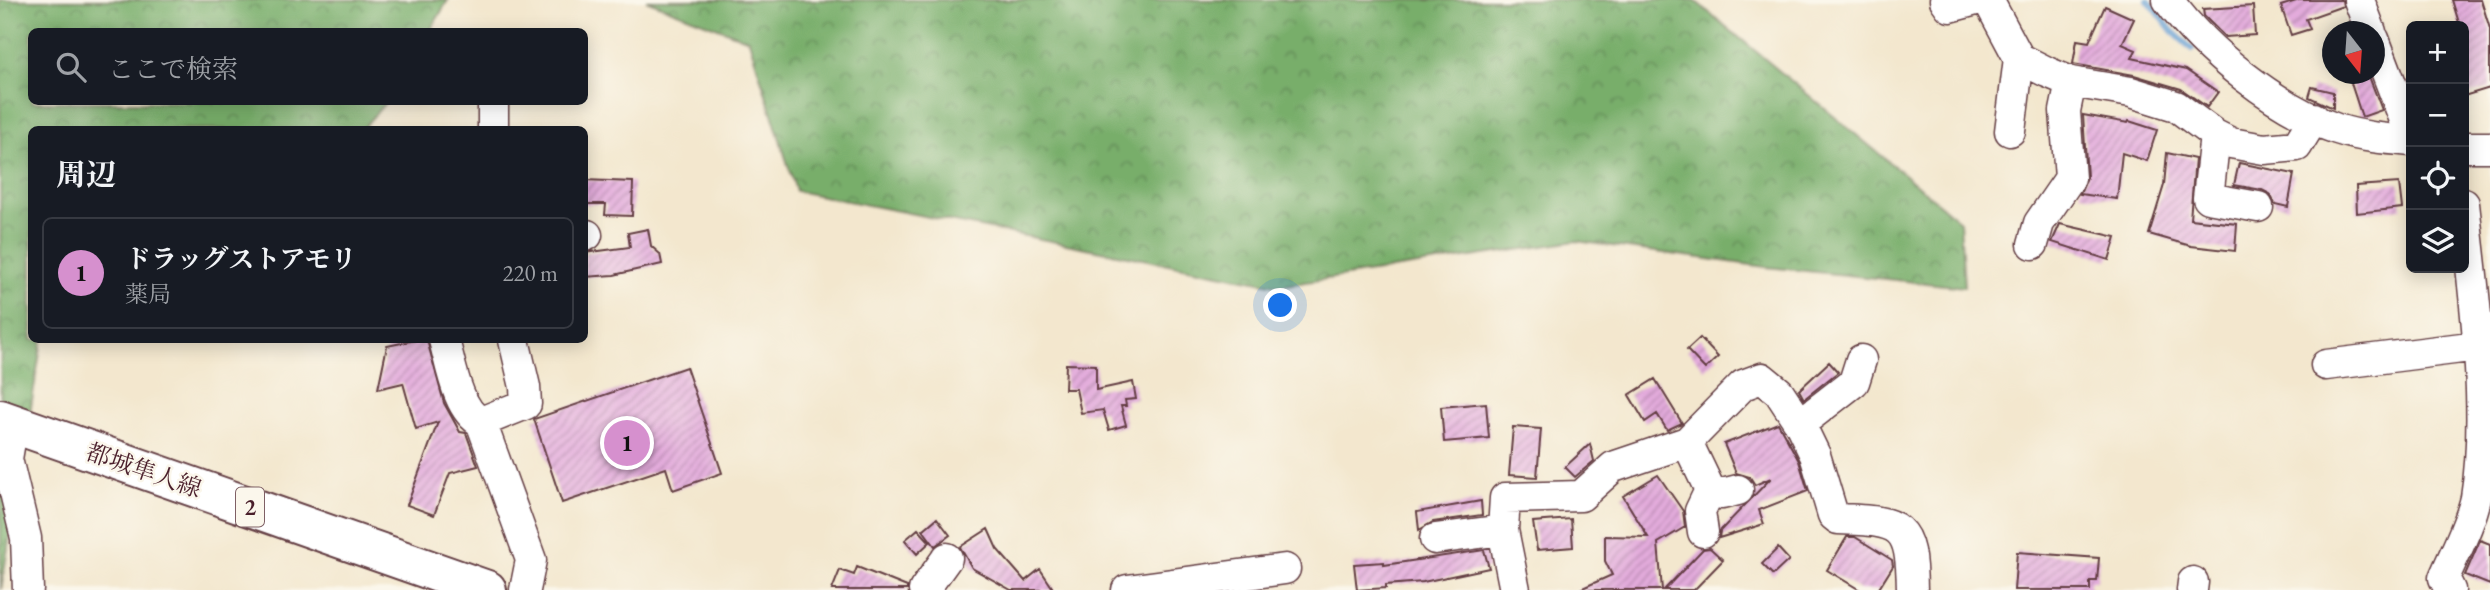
<!DOCTYPE html>
<html lang="ja">
<meta charset="utf-8">
<style>
body{margin:0;font-family:"EB Garamond","Noto Serif JP",serif;background:#242831;color:#f1f3f6}
.controls{position:absolute;right:21px;top:21px;display:grid;overflow:hidden;border-radius:10px;box-shadow:0 4px 18px #0003}
.controls button{width:63px;height:63px;display:grid;place-items:center;padding:0;border:0;border-bottom:2px solid #363941;background:#171b24;color:#f1f3f6;font:35px sans-serif}
.compass{position:absolute;left:2322px;top:21px;width:63px;height:63px;border-radius:50%;background:#171b24;box-shadow:0 4px 18px #0003;rotate:163deg}
.you{position:absolute;left:1281px;top:306px;width:24px;height:24px;margin:-18px;border:5px solid #fff;border-radius:50%;background:#1a73e8;box-shadow:0 0 0 10px #1a73e833}
.badge{display:grid;place-items:center;width:46px;height:46px;border-radius:50%;background:#d690ce;color:#111;font-size:23px;font-weight:700}
.pin{position:absolute;translate:-50% -50%;border:4px solid #fff;box-shadow:0 2px 7px #0006}
.list{margin:0;padding:0;list-style:none}
h2{display:flex;justify-content:space-between;align-items:center;height:91px;margin:0;padding:0 28px;font-size:30px}
h2 small{font-size:23px;font-weight:400;color:#9ea1a6}
.list li{display:grid;grid-template-columns:46px 1fr auto;gap:21px;align-items:center;box-sizing:border-box;height:112px;margin:0 14px 14px;padding:0 14px;border:2px solid #363941;border-radius:10px}
.list b{display:block;font-size:26px;white-space:nowrap}
.list p{margin:0;font-size:23px;white-space:nowrap;color:#9ea1a6}
.list em{font-size:23px;font-style:normal;color:#9ea1a6}
.icon{flex:none;width:38px;height:38px;fill:none;stroke:currentColor;stroke-width:2;stroke-linecap:round;stroke-linejoin:round}
.map{position:relative;flex:none;width:2490px;height:590px;overflow:hidden}
.search{position:absolute;background:#171b24;box-shadow:0 4px 18px #0003;left:28px;top:28px;width:560px;height:77px;display:flex;align-items:center;gap:18px;box-sizing:border-box;padding:0 24px;border-radius:10px;color:#9ea1a6;font-size:26px}
.panel{position:absolute;background:#171b24;box-shadow:0 4px 18px #0003;left:28px;top:126px;width:560px;height:217px;border-radius:10px}
.map>svg:first-child{display:block}
</style>
<div class="map">
<svg width="2490" height="590" viewBox="0 0 2490 590">
<defs>
<pattern id="forest-crowns" width="20" height="18" patternUnits="userSpaceOnUse" patternTransform="scale(1.75)"><rect width="20" height="18" fill="#78ae6b"/><path d="M2 6a3 3 0 1 1 6 0M12 15a3 3 0 1 1 6 0" fill="none" stroke="#648d58"/></pattern>
<pattern id="building-hatch" width="6" height="6" patternUnits="userSpaceOnUse" patternTransform="scale(1.75)"><rect width="6" height="6" fill="#e3abdc"/><path d="M-1 1l2-2M0 6l6-6M5 7l2-2" fill="none" stroke="#ba8bb3"/></pattern>
</defs>
<rect width="100%" height="100%" fill="#fbf7ec"/>
<filter id="ink" filterUnits="userSpaceOnUse"><feTurbulence type="fractalNoise" baseFrequency=".0143" numOctaves="2"/><feDisplacementMap in="SourceGraphic" scale="14" xChannelSelector="R" yChannelSelector="G"/><feConvolveMatrix kernelMatrix="1 2 1 2 8 2 1 2 1" color-interpolation-filters="sRGB"/></filter>
<filter id="wash" filterUnits="userSpaceOnUse"><feTurbulence type="fractalNoise" baseFrequency=".00686" numOctaves="4" result="noise"/><feDisplacementMap in="SourceGraphic" scale="28" xChannelSelector="R" yChannelSelector="G"/><feGaussianBlur stdDeviation="1.57" result="paint"/><feColorMatrix in="noise" values="0 0 0 0 0 0 0 0 0 0 0 0 0 0 0 0 0 1.4 0 .05"/><feComposite in="paint" operator="in"/></filter>
<g filter="url(#wash)">
<rect width="100%" height="100%" fill="#f3e7ce"/>
<path fill="url(#forest-crowns)" stroke="#61664b" stroke-width="2" d="M0 0H448L430 31 32 32V102H386L362 129 32 130V340H42L1 590Z
M646 0H1694L1960 221 1964 287 1766 267 1576 241 1280 286 796 191 749 40Z"/>
<g fill="none" stroke-linecap="round" stroke-linejoin="round">
<path stroke="#639ed3" stroke-width="6" d="M2148 0 2172 31 2192 49
M2471 162H2490"/>
</g>
<g id="blocks">
<path fill="url(#building-hatch)" d="M2299 0H2342L2343 6 2306 19 2310 29 2291 35 2281 6Z
M2452 0H2481L2490 29V88L2464 96V26H2460Z
M2105 6 2134 19 2122 44 2136 50 2132 58 2186 70 2218 92 2207 107 2181 89 2134 75 2073 64 2077 40 2089 42Z
M2253 6 2255 35 2225 37 2204 16 2203 9Z
M2348 74H2368L2382 110 2362 117Z
M2312 87 2333 92V108L2309 97Z
M2083 115 2128 123 2129 121 2157 130 2147 161 2122 153 2117 199 2080 194 2087 177Z
M2167 153 2195 159 2190 219 2237 224 2235 251 2191 246 2149 234 2164 185Z
M2239 163 2294 174 2288 207 2275 204 2270 194 2262 190 2234 185Z
M584 180 633 182 632 216 605 215 606 204H584Z
M2399 183 2402 208 2357 213 2356 186Z
M2060 224 2116 237 2109 260 2052 242Z
M648 229 651 246 660 254 662 264 614 275 584 277V253L630 247 628 233Z
M1700 338 1718 357 1705 369 1687 350Z
M416 340H427L444 403 460 432 466 433 478 466 450 473 434 515 407 505 438 422 416 429 403 383 378 389 387 346Z
M1829 362 1838 372 1804 399 1799 390Z
M1066 364 1096 365V390L1133 382 1136 399 1125 400 1126 406H1121L1126 425 1109 430 1103 410 1081 413 1076 389H1065Z
M686 367 722 473 673 490 666 468 562 503 534 419Z
M1655 379 1682 423 1667 430 1657 414 1645 422 1629 395Z
M1486 403 1489 438 1444 442 1441 407Z
M1778 423 1799 461 1808 491 1759 510 1764 524 1719 538 1720 531 1771 478 1755 485 1750 477 1736 473 1724 444Z
M1513 427 1541 429 1537 477 1509 475Z
M1590 444 1594 461 1575 477 1565 467Z
M1658 475 1683 511 1685 527 1658 543 1662 590H1578L1612 575 1605 561V536L1648 537 1623 496Z
M1481 501 1482 515 1433 522 1419 530 1417 512Z
M937 518 950 535 935 546 923 530Z
M1571 519 1573 547 1537 550 1533 522Z
M918 529 930 542 917 554 905 540Z
M988 529 997 549 1025 581 1040 569 1054 590H1011L972 568 960 547Z
M1847 537H1855L1892 560 1893 566 1878 590H1860L1827 570Z
M2480 540 2490 544V585L2465 575Z
M1710 548 1723 560 1694 590H1664L1703 549Z
M1778 548 1789 560 1773 575 1762 564Z
M1484 550 1489 568 1423 582 1386 585V588L1357 590 1354 564 1384 562V565Z
M2017 552 2099 558 2097 581H2090V590H2014Z
M857 567 907 587V590H832L840 570 854 575Z"/>
</g>
</g>
<g filter="url(#ink)">
<use href="#blocks" fill-opacity="0" stroke="#633d43" stroke-width="2"/>
<g fill="none" stroke-linecap="round" stroke-linejoin="round">
<g stroke="#633d43" stroke-width="33">
<path id="minor" d="M1945 0 1950 7 1976 0
M1988 0 2019 58 2047 72 2071 82 2131 92 2176 106 2215 135 2231 143 2264 149 2297 146 2314 118
M2168 0C2206 52 2276 108 2337 129 2361 137 2386 139 2411 141
M2359 0 2371 32
M2374 39 2411 136
M493 130V102
M2010 131 2019 58
M2215 135 2208 198 2258 207
M2464 147H2490
M584 236 587 235
M2033 244 2039 223 2070 178 2065 111 2071 82
M444 340C451 364 457 410 481 422
M514 340 525 387 526 404 481 422 531 560 525 590
M2326 365 2478 346
M13 423 7 459 26 538 28 590
M1800 424 1854 382 1861 360
M1687 442 1710 490 1700 511 1703 532
M1710 490 1722 494 1738 490
M1435 539 1503 530
M924 590 947 558
M1127 590 1285 569
M1515 590 1503 530 1505 498 1581 496 1613 467 1687 442 1743 385 1762 378 1779 392 1800 424 1815 455 1833 515 1838 519C1902 521 1911 524 1912 590
M2192 590 2193 582
M2450 590 2444 578C2455 552 2470 525 2476 498 2490 411 2474 293 2464 204"/>
</g>
<g stroke="#633d43" stroke-width="42">
<path id="major" d="M0 419 487 590"/>
</g>
<use href="#minor" stroke="#fff" stroke-width="30"/>
<use href="#major" stroke="#fff" stroke-width="38"/>
</g>
</g>
<g text-anchor="middle" dominant-baseline="central" stroke-width="5" stroke-linejoin="round" paint-order="stroke">
<rect fill="#fbf7ec" stroke="#7f6065" stroke-width="2" x="236" y="487.5" width="28" height="39" rx="5"/>
<g font-size="23" font-weight="bold" fill="#4a1f2b">
<text x="250" y="507">2</text>
</g>
<g font-size="24" fill="#4a1f2b" stroke="#fbf7ec">
<text transform="translate(144 470) rotate(19)">都城隼人線</text>
</g>
</g>
</svg>
<div class="controls">
<button>+</button>
<button>−</button>
<button><svg class="icon" aria-label="locate" viewBox="0 0 24 24"><circle cx="12" cy="12" r="6"/><path d="M12 2v4M12 18v4M2 12h4M18 12h4"/></svg></button>
<button><svg class="icon" aria-label="layers" viewBox="0 0 24 24"><path d="M12 4l9 5-9 5-9-5zM3 14l9 5 9-5"/></svg></button>
</div>
<svg class="compass" viewBox="-18 -18 36 36"><path d="M0-13l5 13h-10z" fill="#e53935"/><path d="M0 13l5-13h-10z" fill="#9ea1a6"/></svg>
<div class="you"></div>
<div class="pin badge" style="left:627px;top:443px">1</div>
<div class="search"><svg class="icon" aria-label="search" viewBox="0 0 24 24"><circle cx="10" cy="10" r="6"/><path d="M15 15l6 6"/></svg>ここで検索</div>
<section class="panel">
<h2>周辺<small></small></h2>
<ul class="list">
<li><span class="badge">1</span><div><b>ドラッグストアモリ</b><p>薬局</p></div><em>220 m</em></li>
</ul>
</section>
</div>
